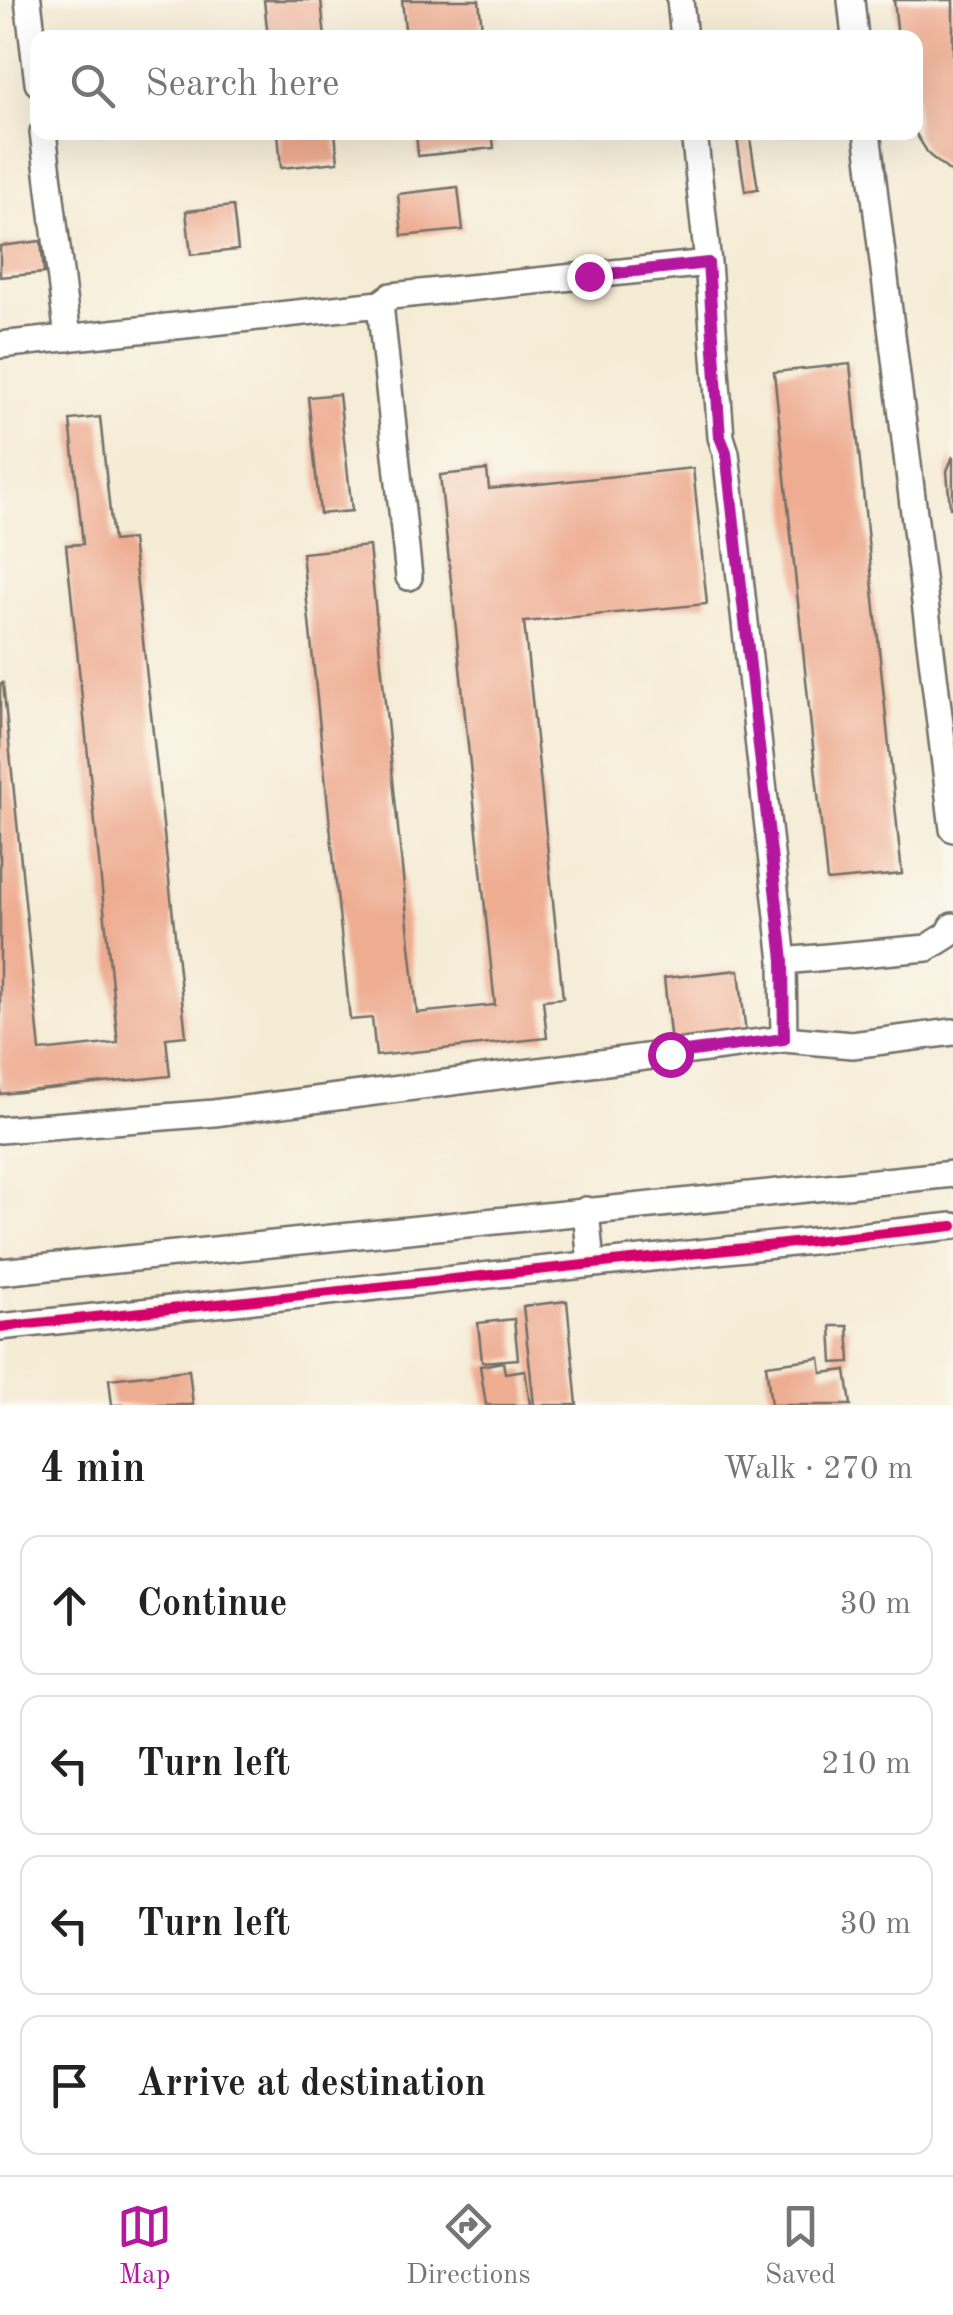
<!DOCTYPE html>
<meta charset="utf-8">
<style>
body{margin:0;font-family:"Old Standard TT",serif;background:#f6f6f6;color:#222}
.stop{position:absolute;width:30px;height:30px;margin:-22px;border:8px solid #b5179e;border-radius:50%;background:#fff}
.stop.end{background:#b5179e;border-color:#fff;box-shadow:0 2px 10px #0008}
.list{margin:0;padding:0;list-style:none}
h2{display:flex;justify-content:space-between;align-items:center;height:130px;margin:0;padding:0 40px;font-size:42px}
h2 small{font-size:32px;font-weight:400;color:#767676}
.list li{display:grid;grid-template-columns:65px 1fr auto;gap:30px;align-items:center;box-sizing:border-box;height:140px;margin:0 20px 20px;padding:0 20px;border:2px solid #e0e0e0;border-radius:20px}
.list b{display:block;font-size:38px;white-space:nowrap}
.list em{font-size:32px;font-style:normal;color:#767676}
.icon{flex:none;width:55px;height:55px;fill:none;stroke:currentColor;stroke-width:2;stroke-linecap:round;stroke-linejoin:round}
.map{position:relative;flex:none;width:953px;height:1405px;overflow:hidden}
.search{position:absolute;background:#fff;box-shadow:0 10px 40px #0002;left:30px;right:30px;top:30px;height:110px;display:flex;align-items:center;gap:25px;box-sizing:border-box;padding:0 35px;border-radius:20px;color:#767676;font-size:38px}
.sheet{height:770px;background:#fff}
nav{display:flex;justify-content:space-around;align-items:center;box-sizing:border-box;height:140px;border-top:2px solid #e0e0e0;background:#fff;font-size:28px;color:#767676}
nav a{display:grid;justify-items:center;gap:5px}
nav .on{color:#b5179e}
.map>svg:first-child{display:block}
</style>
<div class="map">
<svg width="953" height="1405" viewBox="0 0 953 1405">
<rect width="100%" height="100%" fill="#fbf7ec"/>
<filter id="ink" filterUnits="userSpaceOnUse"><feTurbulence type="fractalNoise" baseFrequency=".01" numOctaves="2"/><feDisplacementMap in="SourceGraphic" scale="20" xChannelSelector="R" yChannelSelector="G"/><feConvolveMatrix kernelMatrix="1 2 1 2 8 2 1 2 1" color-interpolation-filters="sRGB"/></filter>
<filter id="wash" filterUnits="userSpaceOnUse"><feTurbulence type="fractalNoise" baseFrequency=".0048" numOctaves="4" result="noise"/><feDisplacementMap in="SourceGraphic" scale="40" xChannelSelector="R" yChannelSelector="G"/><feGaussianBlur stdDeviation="2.25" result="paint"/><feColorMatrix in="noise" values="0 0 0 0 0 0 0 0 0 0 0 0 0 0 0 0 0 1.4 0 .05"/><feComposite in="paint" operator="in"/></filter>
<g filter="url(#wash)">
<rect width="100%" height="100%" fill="#f5ecd6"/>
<g id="blocks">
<path fill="#eeac91" d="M264 0H321L325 38H268Z
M402 0H479L483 38H406Z
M894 0H953V174L929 155 916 134V38H898Z
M278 132H335L338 162 281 168Z
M416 132H492L494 148 418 156Z
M736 132H749L758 189 745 191Z
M458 187 463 230 402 236 398 194Z
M233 206 238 250 191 255 186 211Z
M41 241 44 273 0 277V246Z
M850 364 902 874 827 881 774 372Z
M339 394 352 511 320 514 308 397Z
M100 417 113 541 132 539 186 1036 166 1038 170 1076 0 1094V684L3 683 40 1051 118 1043 66 545 83 544 70 420Z
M953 456V508H950L947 471Z
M693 468 707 604 524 622 563 998 543 1000 547 1038 376 1056 372 1018 350 1020 302 553 369 546 417 1013 495 1005 440 475 487 470 489 489Z
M739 970 746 1035 671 1044 664 978Z
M567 1301 577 1405H534L523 1306Z
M514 1319 518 1359 482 1362 478 1323Z
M831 1326H848L850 1362 833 1363Z
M820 1358 822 1373 846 1370 851 1405H771L766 1365Z
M503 1362 505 1373 525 1370 530 1405H486L480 1366Z
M189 1370 193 1405H112L109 1379Z"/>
</g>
</g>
<g filter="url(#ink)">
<use href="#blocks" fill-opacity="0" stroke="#726f67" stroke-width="2.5"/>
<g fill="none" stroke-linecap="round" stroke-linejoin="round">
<g stroke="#726f67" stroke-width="30">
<path id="minor" d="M28 0 38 83
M680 0 684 38
M851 0 855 38
M43 132 68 338
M694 132 708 263 721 437 726 453 783 961 784 1039
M867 132 953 829
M380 304 409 577
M0 345 380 304 391 296 708 263
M783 961 927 948 948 935 953 926
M0 1130 214 1113 784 1039 852 1045 953 1032
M586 1210 591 1264
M0 1272 953 1174
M0 1327 953 1226"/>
</g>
<use href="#minor" stroke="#fff" stroke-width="25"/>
<g stroke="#fbf7ec" stroke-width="16">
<path id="cycleway" d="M0 1327 953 1226"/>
</g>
<use href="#cycleway" stroke="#d6006c" stroke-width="10"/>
</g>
</g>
<g fill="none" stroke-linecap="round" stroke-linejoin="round" filter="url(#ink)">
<path stroke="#b5179e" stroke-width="12" d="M589 276 708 263 720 437 726 452 783 960 784 1039 670 1054"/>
</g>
</svg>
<div class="stop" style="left:670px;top:1054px"></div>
<div class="stop end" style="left:589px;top:276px"></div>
<div class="search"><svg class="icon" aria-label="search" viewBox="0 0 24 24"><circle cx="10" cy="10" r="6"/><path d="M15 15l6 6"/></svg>Search here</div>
</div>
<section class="sheet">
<h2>4 min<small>Walk · 270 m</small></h2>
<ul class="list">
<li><svg class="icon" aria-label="ahead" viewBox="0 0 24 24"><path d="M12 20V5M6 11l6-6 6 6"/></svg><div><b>Continue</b></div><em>30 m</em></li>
<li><svg class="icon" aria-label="left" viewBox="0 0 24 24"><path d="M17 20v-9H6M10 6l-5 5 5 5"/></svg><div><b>Turn left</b></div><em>210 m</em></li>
<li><svg class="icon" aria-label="left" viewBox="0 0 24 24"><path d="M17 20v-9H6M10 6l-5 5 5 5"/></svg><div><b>Turn left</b></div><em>30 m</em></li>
<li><svg class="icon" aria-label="arrive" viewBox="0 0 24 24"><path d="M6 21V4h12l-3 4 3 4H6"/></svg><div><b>Arrive at destination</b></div></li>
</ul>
</section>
<nav>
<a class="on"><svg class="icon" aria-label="map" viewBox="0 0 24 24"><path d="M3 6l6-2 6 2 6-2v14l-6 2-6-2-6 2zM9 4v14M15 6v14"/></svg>Map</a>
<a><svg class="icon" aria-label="directions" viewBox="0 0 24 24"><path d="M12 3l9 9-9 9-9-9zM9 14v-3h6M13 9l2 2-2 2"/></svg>Directions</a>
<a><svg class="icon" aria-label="saved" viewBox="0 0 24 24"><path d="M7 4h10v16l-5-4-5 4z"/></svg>Saved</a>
</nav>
